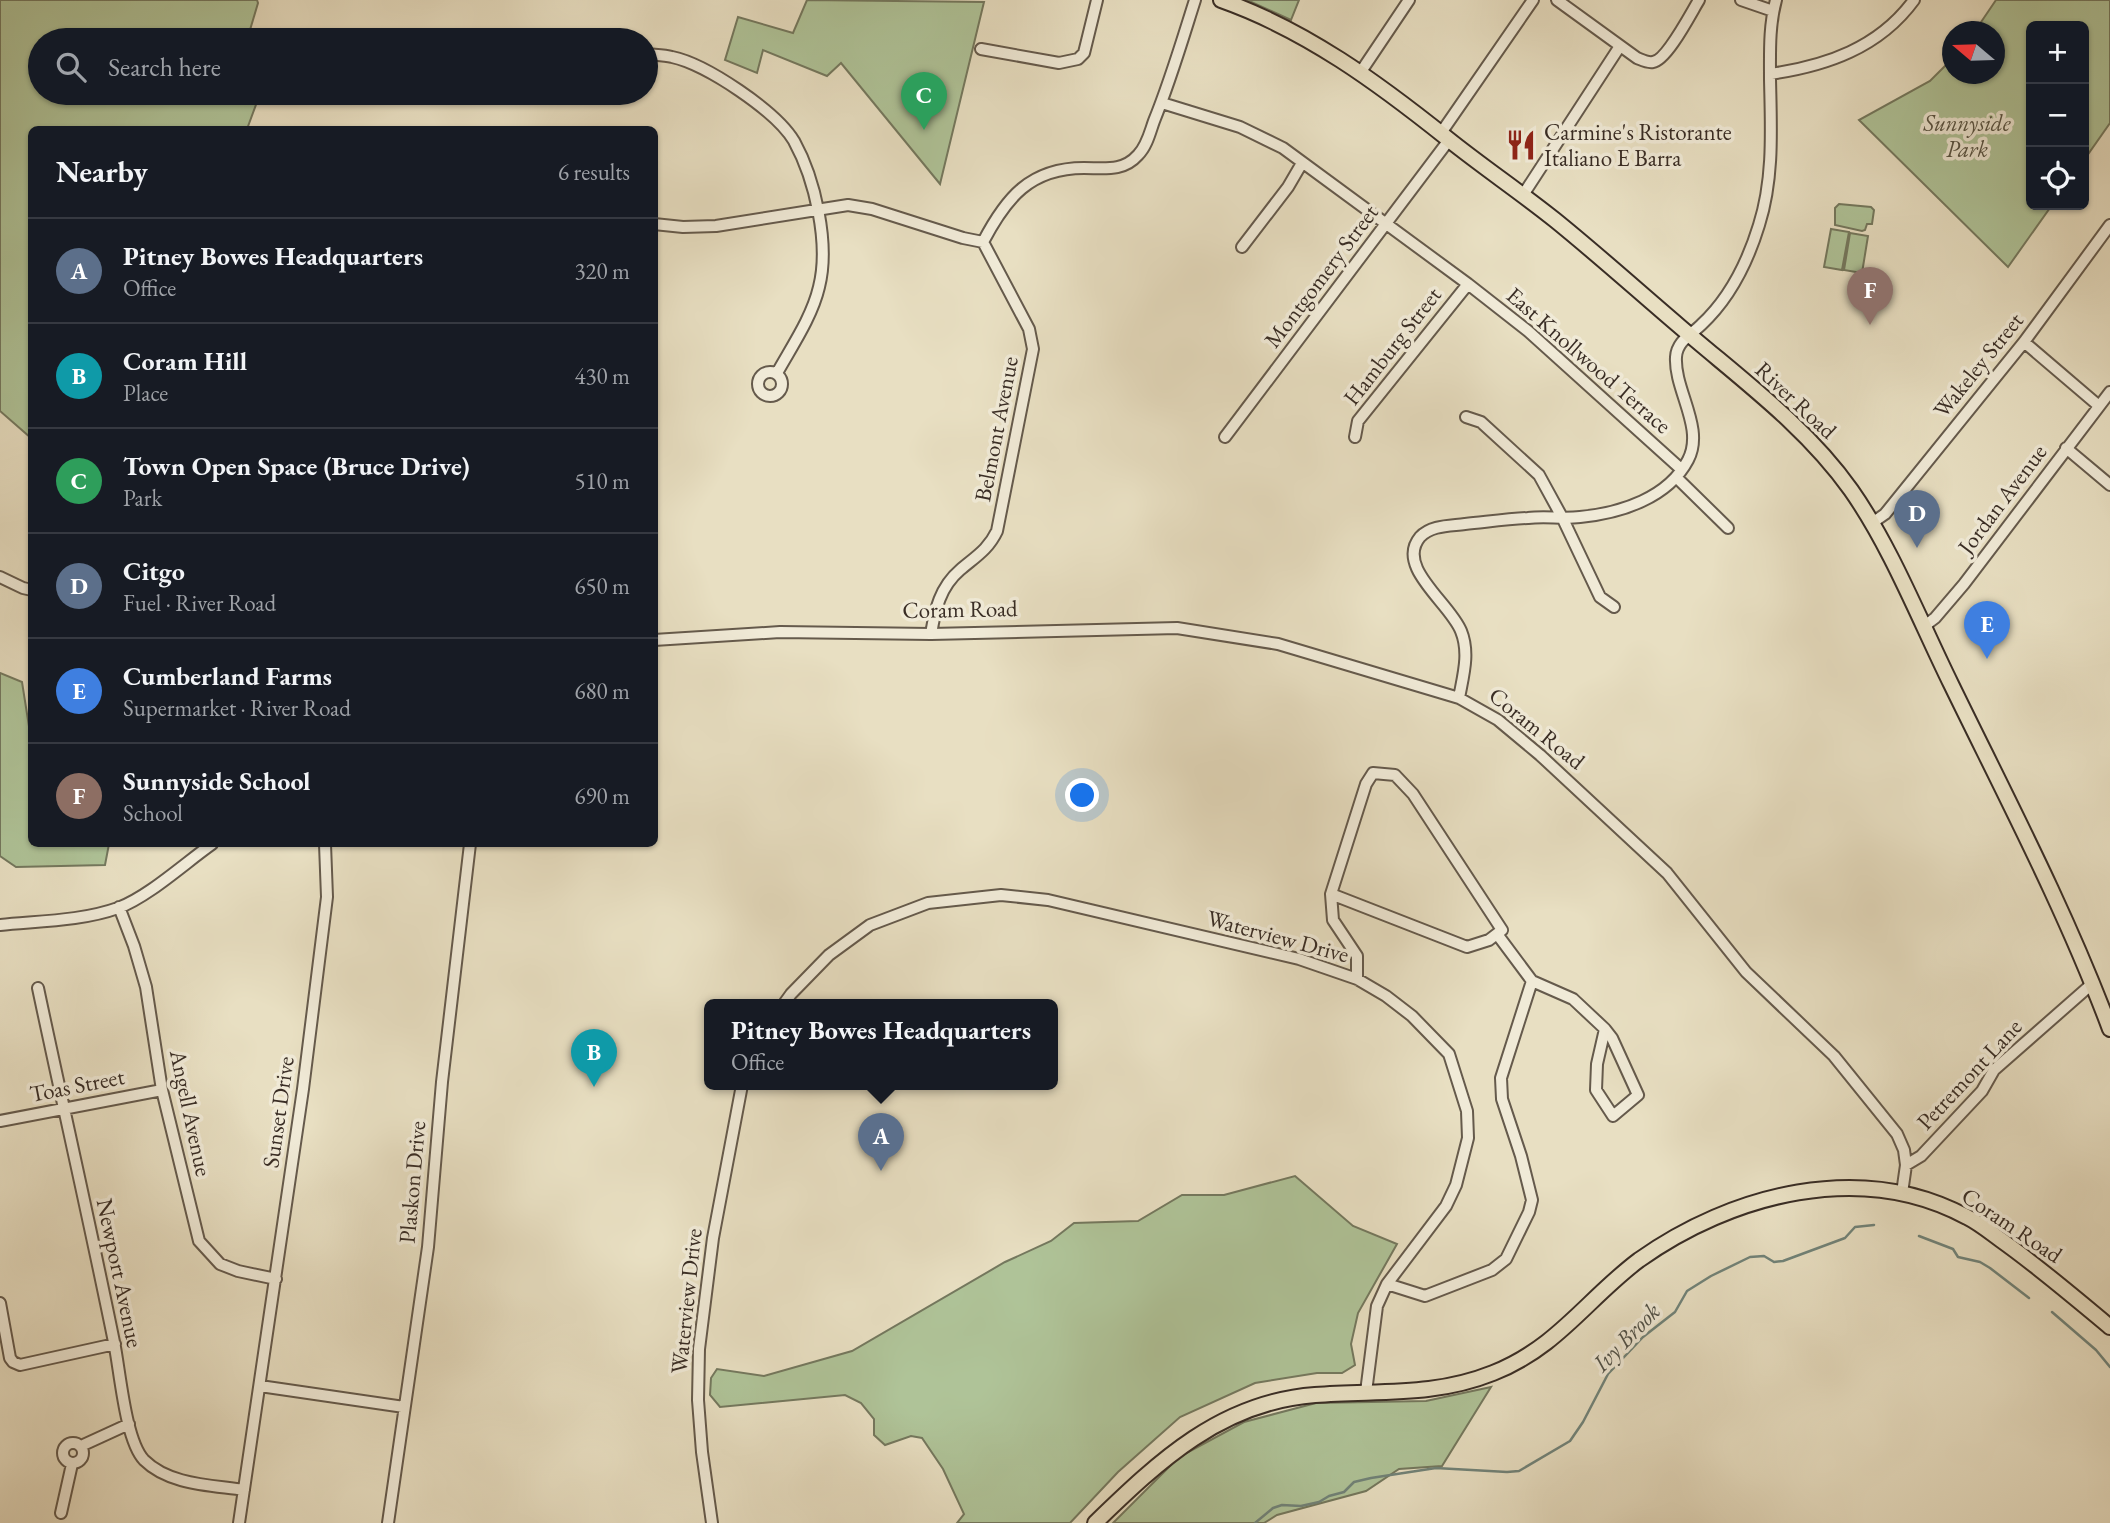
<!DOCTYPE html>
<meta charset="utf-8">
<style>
body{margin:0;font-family:"EB Garamond",serif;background:#20242c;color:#f1f3f6}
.controls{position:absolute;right:21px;top:21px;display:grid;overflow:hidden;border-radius:10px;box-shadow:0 2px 5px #0004}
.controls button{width:63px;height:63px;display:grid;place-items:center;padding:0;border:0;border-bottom:2px solid #363941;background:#171b24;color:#f1f3f6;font:35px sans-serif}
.compass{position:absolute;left:1942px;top:21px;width:63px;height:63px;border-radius:50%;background:#171b24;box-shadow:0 2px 5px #0004;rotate:289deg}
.you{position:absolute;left:1083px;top:796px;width:24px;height:24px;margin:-18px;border:5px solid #fff;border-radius:50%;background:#1a73e8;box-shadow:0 0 0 10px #1a73e833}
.badge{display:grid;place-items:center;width:46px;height:46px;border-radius:50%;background:#2563eb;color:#fff;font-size:23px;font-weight:700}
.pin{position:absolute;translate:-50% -58px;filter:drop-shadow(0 2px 4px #0008)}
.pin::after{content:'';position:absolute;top:37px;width:24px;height:21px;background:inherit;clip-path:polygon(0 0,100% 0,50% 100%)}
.popup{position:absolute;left:704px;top:999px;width:354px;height:91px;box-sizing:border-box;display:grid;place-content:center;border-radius:10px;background:#171b24;filter:drop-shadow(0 2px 5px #0005);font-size:23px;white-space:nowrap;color:#9ea1a6}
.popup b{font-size:26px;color:#f1f3f6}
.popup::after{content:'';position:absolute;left:50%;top:100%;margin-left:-14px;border:14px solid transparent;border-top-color:#171b24}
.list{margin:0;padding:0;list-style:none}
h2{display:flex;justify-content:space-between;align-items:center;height:91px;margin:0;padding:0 28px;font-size:30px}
h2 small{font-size:23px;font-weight:400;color:#9ea1a6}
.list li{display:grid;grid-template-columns:46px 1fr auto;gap:21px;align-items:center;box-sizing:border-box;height:105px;padding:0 28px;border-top:2px solid #363941}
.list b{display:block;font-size:26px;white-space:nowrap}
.list p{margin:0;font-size:23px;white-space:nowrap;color:#9ea1a6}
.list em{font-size:23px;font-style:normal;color:#9ea1a6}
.icon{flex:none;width:38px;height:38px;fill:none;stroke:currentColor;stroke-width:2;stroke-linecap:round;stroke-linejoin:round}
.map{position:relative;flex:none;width:2110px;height:1523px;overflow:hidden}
.search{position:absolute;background:#171b24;box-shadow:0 2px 5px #0004;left:28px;top:28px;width:630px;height:77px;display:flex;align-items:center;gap:18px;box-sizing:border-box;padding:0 24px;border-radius:38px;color:#9ea1a6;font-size:26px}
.panel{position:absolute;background:#171b24;box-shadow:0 2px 5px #0004;left:28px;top:126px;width:630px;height:721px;border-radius:10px}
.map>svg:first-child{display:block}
</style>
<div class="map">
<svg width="2110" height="1523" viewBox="0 0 2110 1523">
<rect width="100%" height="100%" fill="#e8dfc2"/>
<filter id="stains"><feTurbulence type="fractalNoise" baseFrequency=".00286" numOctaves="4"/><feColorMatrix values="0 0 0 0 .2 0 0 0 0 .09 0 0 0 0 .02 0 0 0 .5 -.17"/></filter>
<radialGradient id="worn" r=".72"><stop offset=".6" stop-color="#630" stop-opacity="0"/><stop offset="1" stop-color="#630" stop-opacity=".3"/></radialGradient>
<path fill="#afc398" stroke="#74785e" stroke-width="2" d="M0 0H257L258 3 247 40H40V93H249L257 102 247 129 32 130 31 438 0 411Z
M807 0 984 2 940 184 841 63 827 76 763 50 757 73 725 60 738 17 793 33Z
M1247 0H1299L1291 20Z
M1996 0H2110V123L2084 160V26H2031V205H2052L2008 267 1859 120 1930 81 1952 59V74H1994V32L1975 31Z
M1839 204 1871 207 1874 210 1872 224H1867L1865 230 1862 231 1835 225V208Z
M1831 229 1849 232 1842 270 1824 267Z
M1850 233 1868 236 1862 273 1844 270Z
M0 673 22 682 31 739 32 844H109L105 865 16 867 0 856Z
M1295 1176 1353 1226 1397 1244 1358 1313 1351 1344 1355 1365 1342 1373H1317L1255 1383 1180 1417 1118 1472 1070 1523H957L964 1514 943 1469 922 1438 911 1436 885 1445 874 1435V1419L861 1403 845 1395 720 1407 710 1395 711 1378 717 1369 764 1376 852 1351 1005 1262 1051 1241 1074 1223 1138 1221 1182 1195H1224Z
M1491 1387 1442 1466 1399 1469 1366 1491 1277 1515 1264 1523H1113L1179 1457 1244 1422 1316 1403 1426 1401Z"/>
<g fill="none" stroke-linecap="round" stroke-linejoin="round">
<path stroke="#718379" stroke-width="2.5" d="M1919 1236 1953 1249 1958 1257 1980 1262 1990 1268 2029 1298
M2052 1312 2096 1350 2110 1367
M1255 1523 1273 1508 1282 1505 1301 1506 1319 1502 1329 1496 1344 1492 1354 1482 1371 1478 1436 1468 1507 1472 1519 1471 1570 1441 1583 1422 1608 1374 1643 1337 1675 1312 1687 1291 1711 1276 1750 1257 1764 1256 1774 1262 1783 1261 1845 1238 1855 1227 1874 1225"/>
<g stroke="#655a4c" stroke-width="14">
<path id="minor" d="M1557 0 1637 58C1642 60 1647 63 1653 62 1667 60 1691 13 1699 0
M1741 0 1773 11
M981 49 1059 63 1078 59 1084 53 1097 0
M646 54C654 55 664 55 672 57 706 64 776 111 794 141 815 179 830 244 819 287 812 317 792 346 777 373
M1360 73 1409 0
M1770 74C1826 66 1879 48 1914 0
M1162 103 1240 127 1283 148 1468 284 1528 331 1681 469
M1441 133 1533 0
M1523 195 1620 46
M654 224 683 227 716 226 848 205 872 209 963 238 983 242
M1242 247 1288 187 1302 163
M2024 342 2099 406
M758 384a12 12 0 1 1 24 0a12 12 0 1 1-24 0Z
M1466 417 1481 422 1539 475 1562 517 1600 597 1614 607
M1225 437 1449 140
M1355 437 1358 421 1468 284
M2066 448 2110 485
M1676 477 1728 528
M1872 523 1885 514 2024 342 2110 225
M0 577 23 588 32 590
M1923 627 1935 618 1964 584 2110 392
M931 634C935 610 940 587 960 570 975 557 988 550 997 531L1033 349 1029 329 983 242C1006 198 1030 168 1084 168 1104 168 1123 172 1138 155 1147 146 1150 132 1154 121 1170 82 1182 41 1195 0
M654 640 780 632 931 634 1177 628 1278 644 1459 698 1498 720 1540 755 1667 873 1746 972 1834 1056 1897 1134 1904 1150 1906 1165 1902 1193
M1459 698C1463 676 1470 653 1461 631 1450 603 1395 567 1420 537 1431 525 1450 526 1465 524 1486 522 1507 519 1528 518 1545 516 1563 519 1580 517 1621 513 1668 498 1688 460 1705 428 1674 390 1676 357 1677 341 1691 335 1701 325 1729 299 1748 261 1759 225 1774 178 1771 128 1770 79 1770 51 1769 26 1776 0
M1331 894 1467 947 1489 940 1502 930 1413 794 1395 775 1373 773 1366 784 1331 894 1333 920 1357 956V979
M119 907 134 946 146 987 162 1090 199 1241 220 1264 238 1271 276 1279
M0 925C38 921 82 921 118 908 148 897 185 863 212 844
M1497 934 1532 981 1573 999 1605 1029
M38 988C63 1106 90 1224 114 1342 120 1370 125 1440 144 1460 169 1485 211 1485 244 1490
M783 1005 791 994 829 955 870 925 928 903 1001 895 1048 900 1299 959 1357 979 1386 996 1412 1016 1449 1054 1467 1111 1468 1138 1456 1185 1446 1206 1387 1284 1377 1306 1366 1392
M1605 1029 1612 1038 1638 1095 1613 1116 1596 1090 1597 1064Z
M0 1121 162 1090
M1906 1165 1921 1156 1982 1091 1994 1070 2093 983
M1387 1284 1425 1296 1492 1270 1506 1259 1529 1212 1532 1200 1521 1156 1502 1099 1501 1078 1532 981
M0 1303 10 1358 13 1362 20 1365 115 1344
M260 1386 404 1407
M63 1453a10 10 0 1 1 20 0a10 10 0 1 1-20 0Z
M81 1446 129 1424
M61 1513 72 1464
M239 1523 303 1089 327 897 325 844
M388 1523 428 1247 442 1082 470 844
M712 1523 702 1452 698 1400 699 1349 713 1238 742 1085"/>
</g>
<g stroke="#392d25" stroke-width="18">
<path id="major" d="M1221 0C1306 30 1378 83 1448 139 1483 167 1520 192 1555 220 1597 254 1637 290 1678 325 1738 377 1805 425 1851 490 1891 547 1920 621 1951 684 2006 797 2066 911 2110 1029
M1095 1523C1159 1461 1221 1402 1315 1395 1378 1390 1433 1397 1493 1373 1557 1348 1588 1298 1639 1260 1732 1194 1861 1160 1967 1217 1979 1223 1990 1232 2001 1240 2039 1267 2074 1297 2110 1327"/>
</g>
<use href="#minor" stroke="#f0ead7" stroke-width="10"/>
<use href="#major" stroke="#e8dfc2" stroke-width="14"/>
</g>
<defs>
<g id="restaurant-bare" transform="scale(2.415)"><path d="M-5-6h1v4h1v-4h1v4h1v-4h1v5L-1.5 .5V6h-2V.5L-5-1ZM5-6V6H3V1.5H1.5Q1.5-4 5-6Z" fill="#8f2418" stroke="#f0ead7" stroke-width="2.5" paint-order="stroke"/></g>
</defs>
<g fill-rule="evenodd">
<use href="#restaurant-bare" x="1521" y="145"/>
</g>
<g text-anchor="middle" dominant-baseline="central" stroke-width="7" stroke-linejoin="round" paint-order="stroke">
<g font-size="23" font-style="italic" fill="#565242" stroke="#f0ead7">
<text x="1967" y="123">Sunnyside<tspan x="1967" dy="26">Park</tspan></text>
</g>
<g font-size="23" fill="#392d25" stroke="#f0ead7" text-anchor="start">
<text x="1544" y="132">Carmine's Ristorante<tspan x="1544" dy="26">Italiano E Barra</tspan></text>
</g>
<g font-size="23" fill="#392d25" stroke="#f0ead7">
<text transform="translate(1321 276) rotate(-53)">Montgomery Street</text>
<text transform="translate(1392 346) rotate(-52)">Hamburg Street</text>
<text transform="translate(1589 360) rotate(41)">East Knollwood Terrace</text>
<text transform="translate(1978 365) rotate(-51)">Wakeley Street</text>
<text transform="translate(1796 400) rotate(43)">River Road</text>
<text transform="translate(996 429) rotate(-79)">Belmont Avenue</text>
<text transform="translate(2002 499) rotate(-53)">Jordan Avenue</text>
<text transform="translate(960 609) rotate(-1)">Coram Road</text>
<text transform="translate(1537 728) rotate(39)">Coram Road</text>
<text transform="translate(1278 936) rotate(15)">Waterview Drive</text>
<text transform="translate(1969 1074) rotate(-47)">Petremont Lane</text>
<text transform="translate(77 1085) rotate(-11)">Toas Street</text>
<text transform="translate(278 1112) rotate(-82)">Sunset Drive</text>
<text transform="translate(191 1113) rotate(78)">Angell Avenue</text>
<text transform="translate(412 1182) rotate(-85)">Plaskon Drive</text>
<text transform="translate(2012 1225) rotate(34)">Coram Road</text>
<text transform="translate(120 1273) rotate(78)">Newport Avenue</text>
<text transform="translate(686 1301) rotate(-84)">Waterview Drive</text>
</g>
<g font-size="24" font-style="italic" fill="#505148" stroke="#f0ead7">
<text transform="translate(1626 1337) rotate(-46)">Ivy Brook</text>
</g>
</g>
<rect width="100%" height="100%" filter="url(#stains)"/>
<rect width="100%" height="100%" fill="url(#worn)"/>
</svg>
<div class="controls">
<button>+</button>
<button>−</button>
<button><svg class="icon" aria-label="locate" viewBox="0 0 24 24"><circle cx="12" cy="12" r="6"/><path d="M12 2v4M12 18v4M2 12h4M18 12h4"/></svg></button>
</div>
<svg class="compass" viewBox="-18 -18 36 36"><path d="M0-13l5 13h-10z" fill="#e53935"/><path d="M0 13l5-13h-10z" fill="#9ea1a6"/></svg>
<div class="you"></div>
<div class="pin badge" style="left:881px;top:1171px;background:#5c6f8a">A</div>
<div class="popup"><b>Pitney Bowes Headquarters</b>Office</div>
<div class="pin badge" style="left:594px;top:1087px;background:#0f9aa8">B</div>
<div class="pin badge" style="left:924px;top:130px;background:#2e9e5b">C</div>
<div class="pin badge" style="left:1917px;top:548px;background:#5c6f8a">D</div>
<div class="pin badge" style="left:1987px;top:659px;background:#3f7fe0">E</div>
<div class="pin badge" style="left:1870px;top:325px;background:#8d6e63">F</div>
<div class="search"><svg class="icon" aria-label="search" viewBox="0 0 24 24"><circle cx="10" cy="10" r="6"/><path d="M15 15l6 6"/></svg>Search here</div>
<section class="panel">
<h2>Nearby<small>6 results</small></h2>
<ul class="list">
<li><span class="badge" style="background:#5c6f8a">A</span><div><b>Pitney Bowes Headquarters</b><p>Office</p></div><em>320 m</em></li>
<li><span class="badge" style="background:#0f9aa8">B</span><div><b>Coram Hill</b><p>Place</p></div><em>430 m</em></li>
<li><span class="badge" style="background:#2e9e5b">C</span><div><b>Town Open Space (Bruce Drive)</b><p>Park</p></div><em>510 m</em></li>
<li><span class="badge" style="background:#5c6f8a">D</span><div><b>Citgo</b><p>Fuel · River Road</p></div><em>650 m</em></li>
<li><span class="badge" style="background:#3f7fe0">E</span><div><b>Cumberland Farms</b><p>Supermarket · River Road</p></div><em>680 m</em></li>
<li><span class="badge" style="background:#8d6e63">F</span><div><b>Sunnyside School</b><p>School</p></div><em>690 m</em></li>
</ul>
</section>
</div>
